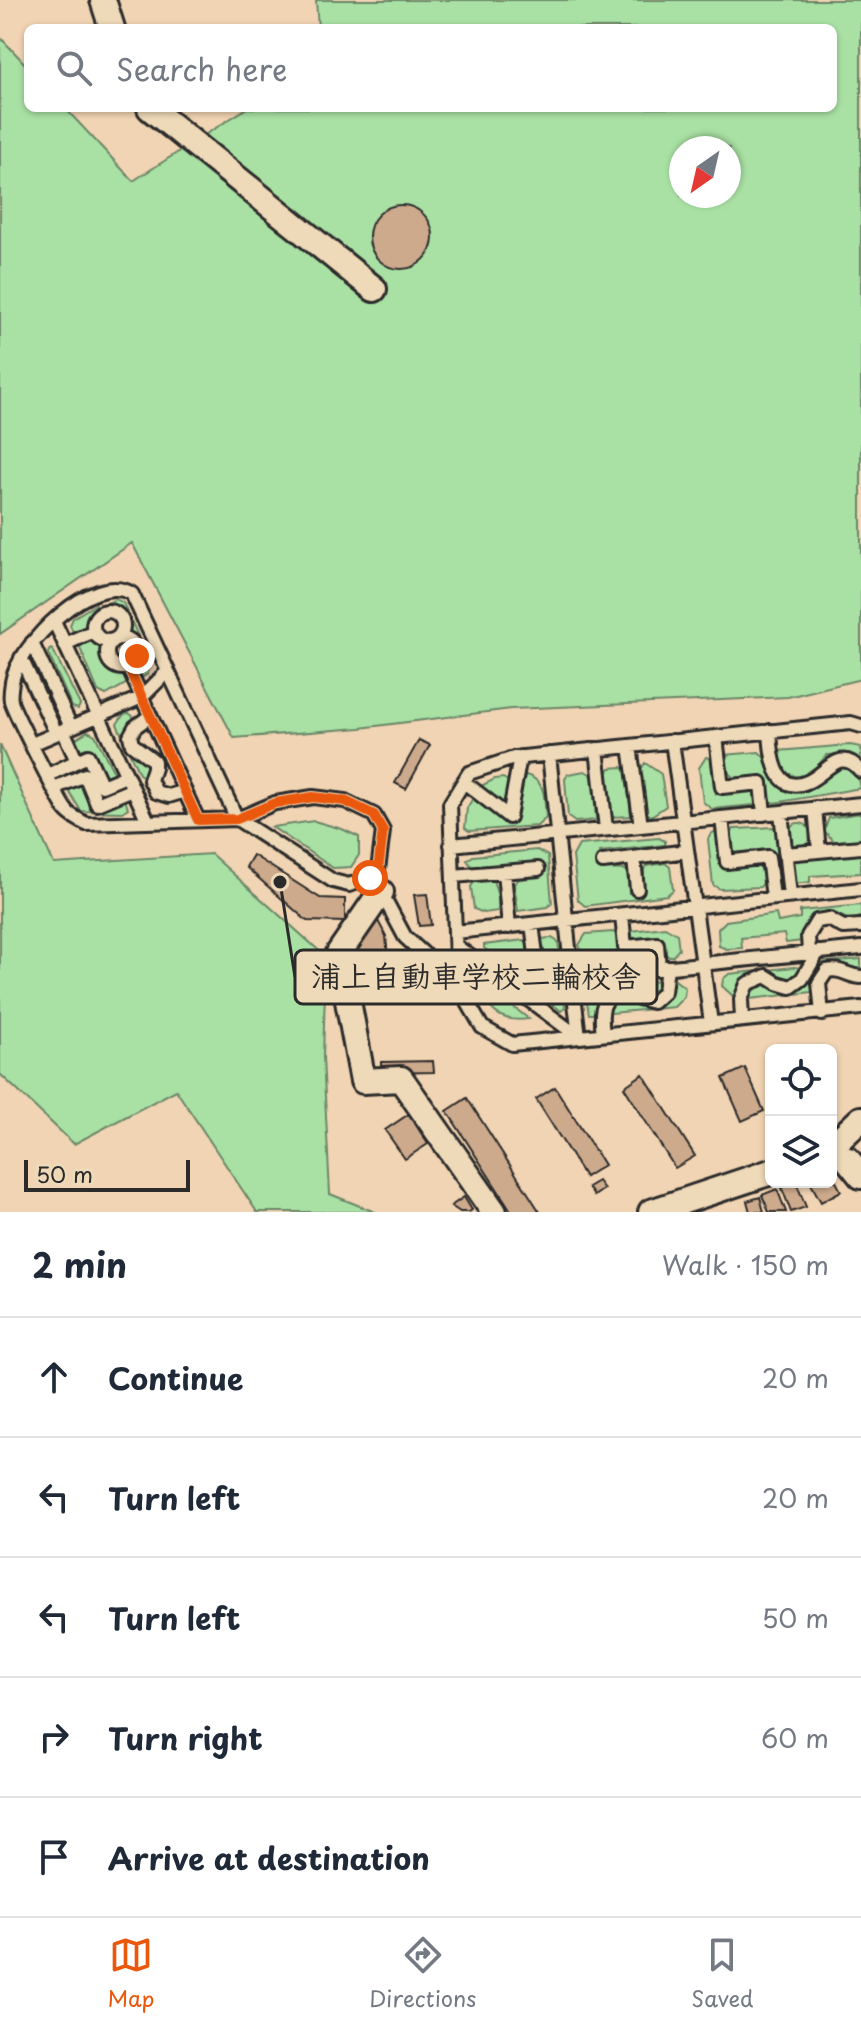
<!DOCTYPE html>
<meta charset="utf-8">
<style>
body{margin:0;font-family:"Playpen Sans","Klee One",sans-serif;background:#f6f6f7;color:#1f2937}
.controls{position:absolute;right:24px;bottom:24px;display:grid;overflow:hidden;border-radius:12px;box-shadow:0 2px 6px #0004}
.controls button{width:72px;height:72px;display:grid;place-items:center;padding:0;border:0;border-bottom:2px solid #e0e1e3;background:#fff;color:#1f2937;font:40px sans-serif}
.compass{position:absolute;left:669px;top:136px;width:72px;height:72px;border-radius:50%;background:#fff;box-shadow:0 2px 6px #0004;rotate:214deg}
.scale{position:absolute;left:24px;bottom:20px;width:166px;box-sizing:border-box;padding-left:8px;border:4px solid #2b2b2b;border-top:0;font-size:22px;line-height:28px;white-space:nowrap;color:#2b2b2b;-webkit-text-stroke:6px #eed9b8;paint-order:stroke}
.stop{position:absolute;width:24px;height:24px;margin:-18px;border:6px solid #ea580c;border-radius:50%;background:#fff}
.stop.end{background:#ea580c;border-color:#fff;box-shadow:0 2px 8px #0008}
.list{margin:0;padding:0;list-style:none}
h2{display:flex;justify-content:space-between;align-items:center;height:104px;margin:0;padding:0 32px;font-size:34px}
h2 small{font-size:26px;font-weight:400;color:#747a83}
.list li{display:grid;grid-template-columns:52px 1fr auto;gap:24px;align-items:center;box-sizing:border-box;height:120px;padding:0 32px;border-top:2px solid #e0e1e3}
.list b{display:block;font-size:30px;white-space:nowrap}
.list em{font-size:26px;font-style:normal;color:#747a83}
.icon{flex:none;width:44px;height:44px;fill:none;stroke:currentColor;stroke-width:2;stroke-linecap:round;stroke-linejoin:round}
.map{position:relative;flex:none;width:861px;height:1212px;overflow:hidden}
.search{position:absolute;background:#fff;box-shadow:0 2px 6px #0004;left:24px;right:24px;top:24px;height:88px;display:flex;align-items:center;gap:20px;box-sizing:border-box;padding:0 28px;border-radius:12px;color:#747a83;font-size:30px}
.sheet{height:704px;background:#fff}
nav{display:flex;justify-content:space-around;align-items:center;box-sizing:border-box;height:112px;border-top:2px solid #e0e1e3;background:#fff;font-size:22px;color:#747a83}
nav a{display:grid;justify-items:center;gap:4px}
nav .on{color:#ea580c}
.map>svg:first-child{display:block}
</style>
<div class="map">
<svg width="861" height="1212" viewBox="0 0 861 1212">
<rect width="100%" height="100%" fill="#f1d4b3"/>
<filter id="ink" filterUnits="userSpaceOnUse"><feTurbulence type="fractalNoise" baseFrequency=".0125" numOctaves="2"/><feDisplacementMap in="SourceGraphic" scale="16" xChannelSelector="R" yChannelSelector="G"/><feConvolveMatrix kernelMatrix="1 2 1 2 8 2 1 2 1" color-interpolation-filters="sRGB"/></filter>
<g filter="url(#ink)">
<path fill="#a9e1a4" stroke="#6a8668" stroke-width="2" fill-rule="evenodd" d="M316 0H861V679L788 697 511 709 360 728 234 738 132 543 0 634V37L28 67V108H65L133 181 247 108H833V28H318ZM681 148H729V196H681Z
M116 599 123 603 149 660 148 674 143 677 137 675 133 668 140 656 137 643 125 634C128 611 119 615 107 603Z
M96 604 97 610 85 629 74 634 70 625 73 618Z
M93 638 105 645C100 662 107 670 124 673L129 682 106 695 98 691 80 648 83 642Z
M50 649 53 650 80 705 78 709 72 707 48 653Z
M129 713 135 718 127 730 151 763 146 778 139 774 117 724 124 714Z
M88 731 95 735 114 773 113 779 105 782 80 757 72 741Z
M0 745 54 864 211 854 326 957 323 1057 330 1194 375 1212H257L176 1090 74 1144 0 1074Z
M850 745 861 747V761L851 754 827 755 811 773 799 778 781 770 777 760 778 751Z
M759 752C780 770 764 793 807 792L834 769 845 767 859 780 861 788 774 803 770 800 766 783C736 780 731 787 724 755Z
M706 757 713 759 716 794 750 791 756 793 758 799 754 805 712 809 703 802 699 768Z
M645 763 661 774 666 806 651 816 645 812 640 771Z
M622 767 626 770 631 816 611 817 607 773 610 768Z
M585 771 593 776 596 820 575 822 568 817 565 779 568 774Z
M526 775C547 781 544 799 546 818L537 826 469 831 465 828 467 808 473 798 506 825 512 824 522 779Z
M503 778 508 781 510 785 505 804 481 786 495 779Z
M82 779 96 808 121 798 125 800 128 808 122 812 81 811 67 788Z
M861 813V840L834 841 824 831 829 818Z
M314 821 342 829 359 837V855L351 867 333 868 272 827Z
M787 835a12 12 0 1 1 24 0a12 12 0 1 1-24 0Z
M776 827 781 880V884L777 885 771 850 733 853 730 835 734 829Z
M716 831 721 862 726 868 756 864 761 867 764 882 760 887 720 889 713 885 708 839 711 834Z
M659 838 665 841V845L600 852 601 869 627 870 629 893 644 891V869L647 866 665 863 670 867 673 890 667 895 585 906 578 900 573 856 579 845Z
M537 850 548 856 552 903 548 907 518 911 514 884 519 879 540 877 539 862 472 867 467 860 473 856Z
M861 854V873L810 876V882L795 884 792 860Z
M475 880H493L498 897V911L484 913 474 909 471 887Z
M861 905V916L852 921C846 919 839 914 833 913 816 909 802 926 802 941L786 943 784 934 741 938 742 948 727 949 719 946 718 929 726 921 776 914 778 922 800 918V911Z
M665 927 677 934 679 949 673 956H668L664 953 662 940 629 939 631 931Z
M613 932 652 952 654 955 649 958 586 963 579 945 586 934Z
M552 938 558 942 560 955 547 957 553 999 564 998 565 1008 561 1011 484 948V945L524 940 528 943 530 954 527 959 514 960 516 972H532L535 987H546L540 939Z
M861 959V971L846 965 820 966 812 977V992L749 999 753 987 765 982C794 1004 804 988 819 963Z
M794 967 800 968 801 972 789 982 769 972 748 975 734 997 722 986 723 979 729 974Z
M675 980 685 988 684 997 674 1007 611 1013 606 1010C609 1006 611 1002 614 999 632 986 654 1038 675 980Z
M658 981 661 984 660 990C644 1005 625 976 606 991 600 996 597 1008 593 1014H589L586 997 592 987Z
M481 982 529 1019C500 1023 486 1011 481 982Z"/>
<path fill="#ceaa8d" stroke="#2b2b2b" stroke-width="2" d="M369 237a32 32 0 1 1 64 0a32 32 0 1 1-64 0Z
M419 740 430 745 406 789 395 783Z
M253 855 320 898 345 899V922L307 921 246 867Z
M427 894 431 925 419 926 414 895Z
M377 919 386 936 390 979 358 986 353 953Z
M433 1061 434 1072 381 1073V1062Z
M745 1068 764 1111 742 1121 723 1078Z
M643 1074 695 1156 675 1168 624 1087Z
M555 1087 604 1165 585 1177 536 1099Z
M467 1098 540 1212H512L447 1111Z
M409 1114 428 1144 405 1159 385 1130Z
M831 1172 841 1191 821 1202 810 1182H831Z
M598 1181 604 1189 594 1196 588 1187Z
M796 1182 806 1207 791 1212 782 1188Z
M777 1189 786 1212H769L762 1195Z
M464 1197 472 1210 469 1212H460L451 1206Z
M760 1197 764 1212H750L747 1201Z"/>
<g fill="none" stroke-linecap="round" stroke-linejoin="round">
<g stroke="#2b2b2b" stroke-width="18">
<path id="service" d="M93 626a15 15 0 1 1 30 0a15 15 0 1 1-30 0Z
M54 621 148 821
M107 653a15 15 0 1 1 30 0a15 15 0 1 1-30 0Z
M32 643 71 727
M65 644 94 631
M21 658 56 733
M128 667 198 820
M150 716 135 727 130 736 132 744 154 761V768L150 780 156 792 169 796 185 791
M861 726 851 723 514 758 469 773 450 804 457 984 482 1027 512 1044 861 1008
M63 730 77 761 88 756 102 786 126 776
M770 731C771 752 774 796 807 782 827 774 839 745 861 771
M716 737 722 787 761 783 764 814
M672 741 711 1023
M32 744 142 697 168 671
M630 746 641 826
M597 749 606 829
M549 754 572 977
M48 775 77 761
M464 782 509 817 520 757
M54 788 85 775 97 804 133 789
M815 808 819 851
M781 812 790 896
M722 818 727 862 768 857 773 898
M451 845 861 804
M786 854 861 847
M634 859 637 889
M603 862 687 851
M504 872 509 927
M453 876 538 869
M370 878 378 870 383 831 374 815 345 801 313 797 275 803 237 819 86 824C80 820 70 816 66 810 60 803 12 708 11 701 10 696 11 688 12 682 17 646 94 569 132 594L237 819 333 881 349 885 370 878 381 892 405 937 457 984
M622 915 625 947 657 944 659 968
M532 924 540 985
M455 932 861 889
M456 946 579 1037
M809 953 808 936 817 921 829 919 843 927 861 926
M518 966 537 963
M822 1014 819 983 827 971C843 968 846 976 861 977
M742 1020 741 999 747 984 766 976 777 983 791 987 802 979 818 952
M603 1034C600 1012 600 995 626 990L639 998 653 1002 664 992 667 967
M579 1037 572 977 861 948"/>
</g>
<g stroke="#2b2b2b" stroke-width="30">
<path id="minor" d="M103 0 112 28
M150 108 374 289
M381 892 339 953 363 1081 401 1079 494 1212
M831 1147 861 1119
M848 1160 861 1176
M651 1212 771 1172"/>
</g>
<use href="#service" stroke="#eed9b8" stroke-width="12"/>
<use href="#minor" stroke="#eed9b8" stroke-width="24"/>
</g>
</g>
<g fill="none" stroke-linecap="round" stroke-linejoin="round" filter="url(#ink)">
<path stroke="#ea580c" stroke-width="10" d="M137 656 128 667 198 820 237 819 275 803 313 797 345 801 374 815 383 831 378 870 370 878"/>
</g>
<path fill="none" stroke="#2b2b2b" stroke-width="3" d="M280 882L295 977"/>
<circle fill="#2b2b2b" stroke="#eed9b8" stroke-width="3" cx="280" cy="882" r="8"/>
<rect fill="#eed9b8" stroke="#2b2b2b" stroke-width="3" x="295" y="950" width="362" height="54" rx="8"/>
<g font-size="30" text-anchor="middle" font-weight="bold" fill="#2b2b2b">
<text x="476" y="987">浦上自動車学校二輪校舎</text>
</g>
</svg>
<div class="controls">
<button><svg class="icon" aria-label="locate" viewBox="0 0 24 24"><circle cx="12" cy="12" r="6"/><path d="M12 2v4M12 18v4M2 12h4M18 12h4"/></svg></button>
<button><svg class="icon" aria-label="layers" viewBox="0 0 24 24"><path d="M12 4l9 5-9 5-9-5zM3 14l9 5 9-5"/></svg></button>
</div>
<svg class="compass" viewBox="-18 -18 36 36"><path d="M0-13l5 13h-10z" fill="#e53935"/><path d="M0 13l5-13h-10z" fill="#747a83"/></svg>
<div class="scale">50 m</div>
<div class="stop" style="left:370px;top:878px"></div>
<div class="stop end" style="left:137px;top:656px"></div>
<div class="search"><svg class="icon" aria-label="search" viewBox="0 0 24 24"><circle cx="10" cy="10" r="6"/><path d="M15 15l6 6"/></svg>Search here</div>
</div>
<section class="sheet">
<h2>2 min<small>Walk · 150 m</small></h2>
<ul class="list">
<li><svg class="icon" aria-label="ahead" viewBox="0 0 24 24"><path d="M12 20V5M6 11l6-6 6 6"/></svg><div><b>Continue</b></div><em>20 m</em></li>
<li><svg class="icon" aria-label="left" viewBox="0 0 24 24"><path d="M17 20v-9H6M10 6l-5 5 5 5"/></svg><div><b>Turn left</b></div><em>20 m</em></li>
<li><svg class="icon" aria-label="left" viewBox="0 0 24 24"><path d="M17 20v-9H6M10 6l-5 5 5 5"/></svg><div><b>Turn left</b></div><em>50 m</em></li>
<li><svg class="icon" aria-label="right" viewBox="0 0 24 24"><path d="M7 20v-9h11M14 6l5 5-5 5"/></svg><div><b>Turn right</b></div><em>60 m</em></li>
<li><svg class="icon" aria-label="arrive" viewBox="0 0 24 24"><path d="M6 21V4h12l-3 4 3 4H6"/></svg><div><b>Arrive at destination</b></div></li>
</ul>
</section>
<nav>
<a class="on"><svg class="icon" aria-label="map" viewBox="0 0 24 24"><path d="M3 6l6-2 6 2 6-2v14l-6 2-6-2-6 2zM9 4v14M15 6v14"/></svg>Map</a>
<a><svg class="icon" aria-label="directions" viewBox="0 0 24 24"><path d="M12 3l9 9-9 9-9-9zM9 14v-3h6M13 9l2 2-2 2"/></svg>Directions</a>
<a><svg class="icon" aria-label="saved" viewBox="0 0 24 24"><path d="M7 4h10v16l-5-4-5 4z"/></svg>Saved</a>
</nav>
